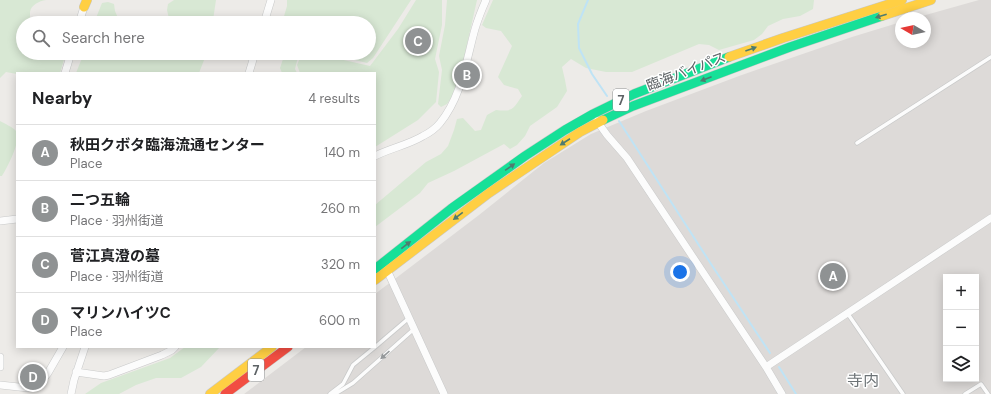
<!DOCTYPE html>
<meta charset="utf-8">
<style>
body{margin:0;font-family:"DM Sans","Noto Sans JP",sans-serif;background:#f6f6f6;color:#202124}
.controls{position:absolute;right:12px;bottom:12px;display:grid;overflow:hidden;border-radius:0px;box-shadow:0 2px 10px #0003}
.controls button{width:36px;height:36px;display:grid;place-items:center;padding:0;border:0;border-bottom:1px solid #e0e0e0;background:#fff;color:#202124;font:20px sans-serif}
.compass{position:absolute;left:895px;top:12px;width:36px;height:36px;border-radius:50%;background:#fff;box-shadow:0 2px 10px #0003;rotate:279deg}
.you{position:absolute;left:680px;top:272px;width:14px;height:14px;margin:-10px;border:3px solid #fff;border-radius:50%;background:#1a73e8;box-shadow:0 0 0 6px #1a73e833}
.badge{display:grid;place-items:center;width:26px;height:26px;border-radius:50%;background:#8f9293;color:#fff;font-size:13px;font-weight:700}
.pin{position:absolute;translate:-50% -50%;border:2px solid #fff;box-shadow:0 1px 4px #0006}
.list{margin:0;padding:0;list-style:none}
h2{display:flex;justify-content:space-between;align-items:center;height:52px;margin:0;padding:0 16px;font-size:17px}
h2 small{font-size:13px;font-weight:400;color:#757577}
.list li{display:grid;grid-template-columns:26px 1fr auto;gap:12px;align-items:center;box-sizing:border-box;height:56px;padding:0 16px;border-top:1px solid #e0e0e0}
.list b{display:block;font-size:15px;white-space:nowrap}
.list p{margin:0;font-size:13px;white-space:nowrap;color:#757577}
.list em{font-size:13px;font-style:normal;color:#757577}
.icon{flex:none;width:22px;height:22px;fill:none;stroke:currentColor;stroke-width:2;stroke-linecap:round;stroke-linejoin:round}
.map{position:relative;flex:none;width:991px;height:394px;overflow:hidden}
.search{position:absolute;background:#fff;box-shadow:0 2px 10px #0003;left:16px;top:16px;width:360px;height:44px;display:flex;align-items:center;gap:10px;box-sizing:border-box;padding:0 14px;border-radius:22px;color:#757577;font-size:15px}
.panel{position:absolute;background:#fff;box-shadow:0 2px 10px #0003;left:16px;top:72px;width:360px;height:276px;border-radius:0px}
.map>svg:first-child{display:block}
</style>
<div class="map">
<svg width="991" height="394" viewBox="0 0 991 394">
<rect width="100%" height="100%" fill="#edebe8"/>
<path fill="#dddad8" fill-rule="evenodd" d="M979 0H991V394H244L306 347H375V294L479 215 544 163 591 134 646 111 739 76 852 37 901 22V42H925V18H915ZM946 277H976V379H946Z"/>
<path fill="#d8e8d4" d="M0 0H46C39 1 31 5 30 12 30 16 30 20 31 23H23V53H66L60 73H17V74L6 72 0 78Z
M174 0H216L213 20 212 23H170L167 10 168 4Z
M287 0H411L373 58 367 63 327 53H369V23H282L287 6Z
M416 0H442V25L435 59 439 72 436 102 418 120 375 147V73H300L297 65 302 53H313L370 66 398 29Z
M447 0H477L464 58 454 94 447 104 441 107 438 104 442 70 439 56 445 25Z
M493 0H814L813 9 800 16 783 19 768 26 762 34 754 40 719 50 709 45 699 44 632 72H606L586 68 571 59 562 67 565 80 567 91 557 107 530 126 525 136 517 145 510 149 504 144 454 171 428 183 420 193 375 227V205L426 162 441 154 448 146 454 130 457 119 463 118 475 131 481 130 487 115 496 110C513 112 513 109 522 96L518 89 504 85 498 77 512 46 501 31 486 28 482 25Z
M108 2 114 4 115 11 118 18 130 19 136 23H94L102 3Z
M84 53H132L134 55 142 57 148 53H206V55L199 73H76Z
M285 53H299L295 69 297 73H282L280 68Z
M0 121C4 123 14 128 16 131 22 140 7 168 2 176H0Z
M185 347H220L201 367 181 378H156L136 385 119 394H85L101 383 170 358Z"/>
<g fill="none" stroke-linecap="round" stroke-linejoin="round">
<path stroke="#bfe3f5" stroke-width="2" d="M588 0 578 24 579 48 592 74 607 96
M619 121 711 264 770 353
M779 367 796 394"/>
<g stroke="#c9caca" stroke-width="5">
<path id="lane" d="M857 143 991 57
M848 314 903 394
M375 347 409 318
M330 394 343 384 353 365 375 347
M335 394 353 383 414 329
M965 394 981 384 988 394"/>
</g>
<g stroke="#c9caca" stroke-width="8">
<path id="street" d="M79 23 84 7
M264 23 271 0
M65 73 71 53
M249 73 255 53
M597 121 607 135 627 158 766 367 782 394
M375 156C391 148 408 145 423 136 429 133 436 128 440 123 462 96 466 61 475 29 478 19 482 9 486 0
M0 221 17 219
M387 270 444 394
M0 357V367
M766 367 991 218
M76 372 104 376 109 375 162 355 172 350 175 347
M0 385 28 388 39 384 48 373 63 347
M71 394 74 380 85 347"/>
</g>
<g stroke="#c7c8c7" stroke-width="10">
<path id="fast" d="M603 120 633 106 790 47 882 16
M375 269 452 208 525 156 565 130 593 114 634 94 729 57"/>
</g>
<g stroke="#c7c8c7" stroke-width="10">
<path id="slow" d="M84 7 87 0
M882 16 931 0
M729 57 783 38 902 0
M375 280 489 193 580 132 603 120
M210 394 272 347"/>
</g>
<g stroke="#c7c8c7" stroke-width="10">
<path id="jam" d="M225 394 288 347"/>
</g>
<use href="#lane" stroke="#fcfcfc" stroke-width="3.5"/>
<use href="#street" stroke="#fcfcfc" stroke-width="7"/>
<use href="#fast" stroke="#16e098" stroke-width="9"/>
<use href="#slow" stroke="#ffcf43" stroke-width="9"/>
<use href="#jam" stroke="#f24e42" stroke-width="9"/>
</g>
<defs><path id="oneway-solid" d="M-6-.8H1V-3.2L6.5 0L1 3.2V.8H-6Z"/></defs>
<g fill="#4f7b6f">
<use href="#oneway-solid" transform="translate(881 16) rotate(162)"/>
<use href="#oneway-solid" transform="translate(751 49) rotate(-20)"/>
<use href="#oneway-solid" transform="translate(706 79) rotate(159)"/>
<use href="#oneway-solid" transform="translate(565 142) rotate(147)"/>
<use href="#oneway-solid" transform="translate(510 167) rotate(-35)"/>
<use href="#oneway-solid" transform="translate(458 216) rotate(143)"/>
<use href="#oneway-solid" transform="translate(406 245) rotate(-38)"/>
</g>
<use fill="#95989a" href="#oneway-solid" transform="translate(385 355) rotate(138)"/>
<g text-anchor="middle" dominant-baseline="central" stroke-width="3" stroke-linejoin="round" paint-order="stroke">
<g fill="#fff" stroke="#8e9193" stroke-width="1">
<rect x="613" y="89" width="16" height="22" rx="3"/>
<rect x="248" y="359" width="16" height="22" rx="3"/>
</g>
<g font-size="13" font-weight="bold" fill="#5d6265">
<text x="621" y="100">7</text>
<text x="256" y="370">7</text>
</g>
<g font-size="14" fill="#5d6265" stroke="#fff">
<text transform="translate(686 71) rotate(-21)">臨海バイパス</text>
</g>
<g font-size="16" fill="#6e7477" stroke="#fff">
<text x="863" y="380">寺内</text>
</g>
</g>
</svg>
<div class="controls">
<button>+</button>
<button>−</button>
<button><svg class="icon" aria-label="layers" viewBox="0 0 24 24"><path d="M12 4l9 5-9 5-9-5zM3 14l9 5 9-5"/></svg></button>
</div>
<svg class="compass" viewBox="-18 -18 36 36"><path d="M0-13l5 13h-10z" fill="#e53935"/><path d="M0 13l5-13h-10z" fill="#757577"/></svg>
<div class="you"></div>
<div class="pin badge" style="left:833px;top:276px">A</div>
<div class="pin badge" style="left:467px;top:75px">B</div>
<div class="pin badge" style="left:418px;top:41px">C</div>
<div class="pin badge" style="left:33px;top:377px">D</div>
<div class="search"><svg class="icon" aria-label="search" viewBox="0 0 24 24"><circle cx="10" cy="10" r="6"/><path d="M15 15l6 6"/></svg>Search here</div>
<section class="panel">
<h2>Nearby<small>4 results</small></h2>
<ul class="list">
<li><span class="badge">A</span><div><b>秋田クボタ臨海流通センター</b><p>Place</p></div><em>140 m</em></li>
<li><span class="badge">B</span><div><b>二つ五輪</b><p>Place · 羽州街道</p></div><em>260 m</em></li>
<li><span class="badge">C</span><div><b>菅江真澄の墓</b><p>Place · 羽州街道</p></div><em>320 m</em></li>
<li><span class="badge">D</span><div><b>マリンハイツC</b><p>Place</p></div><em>600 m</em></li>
</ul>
</section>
</div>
